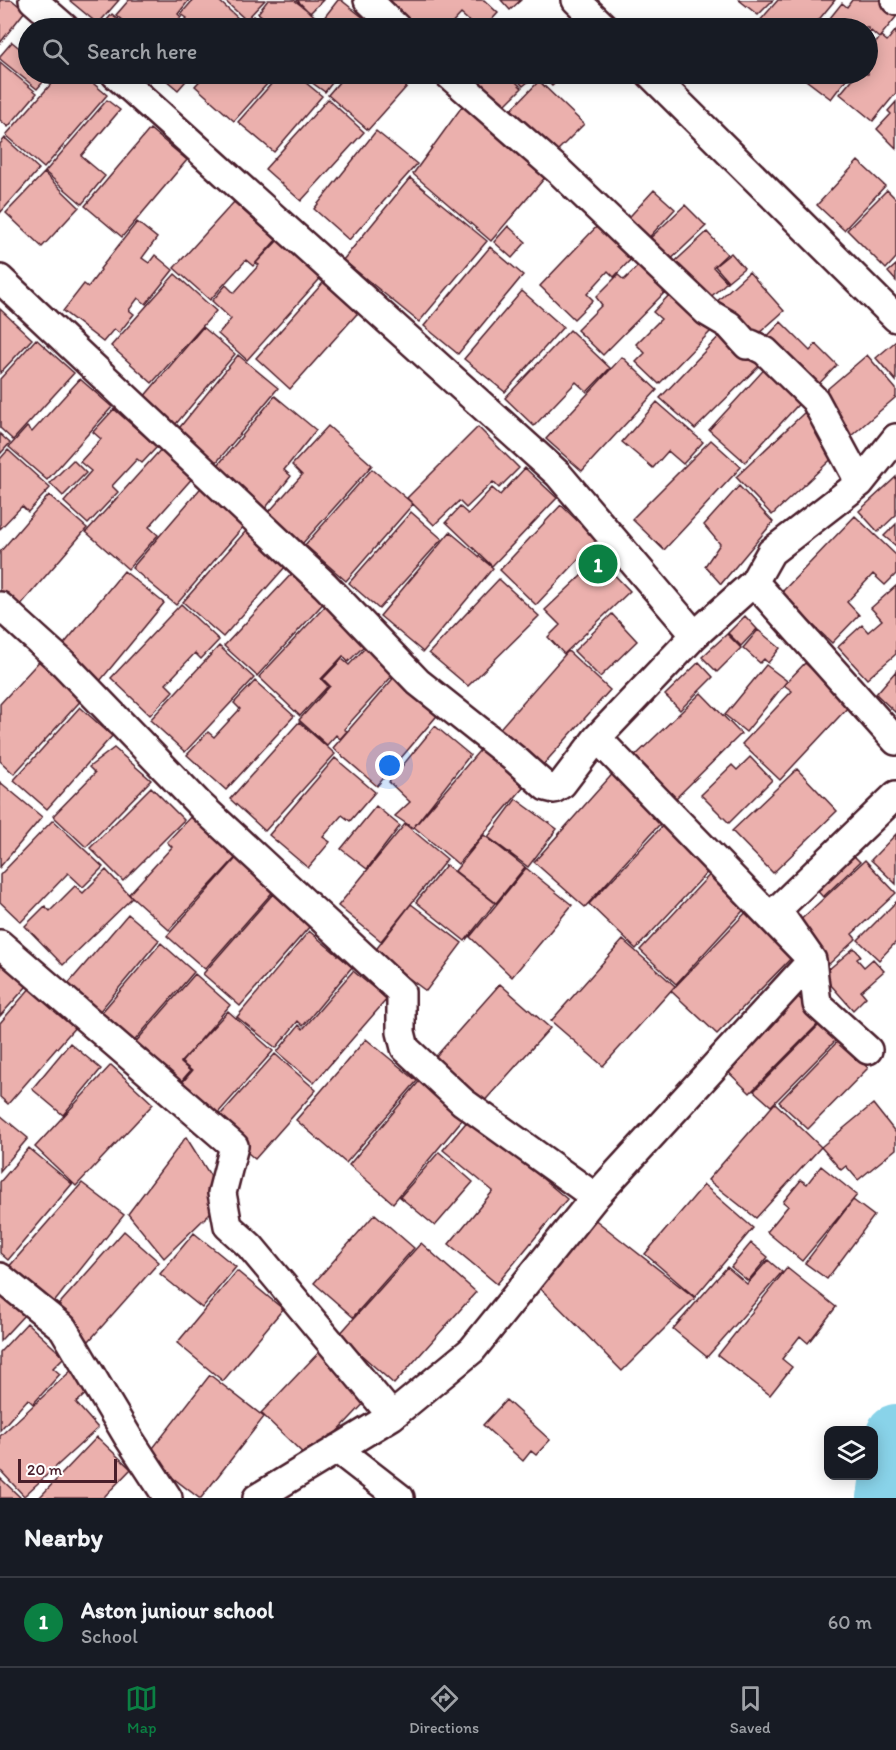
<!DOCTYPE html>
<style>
body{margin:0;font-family:Itim,sans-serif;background:#20242c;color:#f1f3f6}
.controls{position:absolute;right:18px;bottom:18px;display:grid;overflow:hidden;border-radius:12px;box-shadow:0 3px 15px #0003}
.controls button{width:54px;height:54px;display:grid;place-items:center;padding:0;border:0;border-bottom:2px solid #363941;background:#171b24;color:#f1f3f6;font:30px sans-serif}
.scale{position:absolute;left:18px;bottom:15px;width:99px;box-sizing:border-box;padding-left:6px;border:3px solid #4a1f2b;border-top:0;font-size:16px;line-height:21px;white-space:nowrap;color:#4a1f2b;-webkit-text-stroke:4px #fff;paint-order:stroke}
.you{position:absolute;left:390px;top:766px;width:21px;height:21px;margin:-15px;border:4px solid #fff;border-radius:50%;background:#1a73e8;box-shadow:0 0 0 9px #1a73e833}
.badge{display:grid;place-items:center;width:39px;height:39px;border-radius:50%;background:#0b8043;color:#fff;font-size:20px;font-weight:700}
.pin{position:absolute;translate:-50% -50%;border:3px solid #fff;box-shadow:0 2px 6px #0006}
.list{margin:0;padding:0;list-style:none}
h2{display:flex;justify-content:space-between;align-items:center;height:78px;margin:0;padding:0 24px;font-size:26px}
h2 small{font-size:20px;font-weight:400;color:#9ea1a6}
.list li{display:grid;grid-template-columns:39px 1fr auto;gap:18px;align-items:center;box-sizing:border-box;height:90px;padding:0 24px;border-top:2px solid #363941}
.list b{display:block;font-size:22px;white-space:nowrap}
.list p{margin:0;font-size:20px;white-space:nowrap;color:#9ea1a6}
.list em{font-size:20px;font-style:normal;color:#9ea1a6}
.icon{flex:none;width:33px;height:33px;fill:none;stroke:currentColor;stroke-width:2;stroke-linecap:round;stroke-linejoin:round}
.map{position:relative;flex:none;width:896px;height:1498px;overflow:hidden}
.search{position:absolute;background:#171b24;box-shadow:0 3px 15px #0003;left:18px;right:18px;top:18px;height:66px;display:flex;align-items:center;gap:15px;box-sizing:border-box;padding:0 21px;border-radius:33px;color:#9ea1a6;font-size:22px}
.sheet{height:168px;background:#171b24}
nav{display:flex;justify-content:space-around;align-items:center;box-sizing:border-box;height:84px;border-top:2px solid #363941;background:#171b24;font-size:16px;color:#9ea1a6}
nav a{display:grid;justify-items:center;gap:3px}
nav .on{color:#0b8043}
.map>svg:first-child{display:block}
</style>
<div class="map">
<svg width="896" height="1498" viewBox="0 0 896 1498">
<rect width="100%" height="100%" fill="#fff"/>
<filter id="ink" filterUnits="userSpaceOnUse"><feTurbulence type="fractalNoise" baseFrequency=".0167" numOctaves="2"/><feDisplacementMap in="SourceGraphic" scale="12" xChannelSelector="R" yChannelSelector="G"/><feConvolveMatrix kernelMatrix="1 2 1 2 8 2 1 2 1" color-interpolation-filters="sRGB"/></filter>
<g filter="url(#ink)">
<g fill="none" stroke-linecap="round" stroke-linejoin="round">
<path stroke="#89d3e9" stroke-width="60" d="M887 1498 896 1434"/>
</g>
<path fill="#ebb0ad" stroke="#4a1f2b" stroke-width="1.5" d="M0 0H12L25 11 0 43Z
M69 0H119L98 24Z
M129 0H189L178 14 181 17 171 28H131L116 15Z
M193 0H218L240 20 233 28H177L187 18 181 14Z
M224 0H265L246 20Z
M268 0H294L316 17 307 28H277L258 13Z
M297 0H323L310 13Z
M338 0H341L375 27 374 28H316Z
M390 0H484L498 13 484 28H477L461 14 448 28H418L389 2Z
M501 0H521L510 10Z
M739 0H773L758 15Z
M778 0H835L812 28H765L758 23Z
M852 0H886L896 8V17L879 38 871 31 868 35V28H822L842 3 847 7Z
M112 14 128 28H105L102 26Z
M254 16 269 28H240Z
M896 30V93L873 121 840 94 856 75 854 74H868V53L881 36 887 41Z
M12 42 28 55V74H50L37 89 0 59V56Z
M0 62 37 93 8 127 0 120Z
M60 74H82L107 95 44 168 6 135Z
M159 74H192L178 90Z
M206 74H276L234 121 195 86Z
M280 74H295L322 96 274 152 238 122Z
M300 74H339L325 92Z
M346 74H418L368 130 328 95Z
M465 74H508L522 88 501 109Z
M512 74H532L535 76 523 86Z
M549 74H565L552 86 544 78Z
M798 74H850L831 99Z
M539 81 584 124 554 154 510 111Z
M328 99 364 132 301 201 265 169Z
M107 100 120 110 81 156 105 176 82 204 45 172Z
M466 101 548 174 491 241 413 174Z
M896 102V148L877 129 891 114 888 111Z
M150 129 187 160 122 237 85 206Z
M376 131 417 164 349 240 314 209Z
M5 138 39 169 0 213V144Z
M858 161 885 186 844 230 817 205Z
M44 173 79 207 42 247 6 213Z
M410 178 487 241 419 322 343 260Z
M654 190 675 209 643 244 622 225Z
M887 190 896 199V258L886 269 847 230Z
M234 202 276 240 253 266 246 260 210 300 174 268Z
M685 205 706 226 664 266 644 244Z
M137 222 157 238 142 258 149 263 155 255 173 270 146 304 138 298 129 310 134 314 119 333 114 329 103 342 63 311 84 284 88 287 101 270 100 269Z
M601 222 635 255 614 277 608 271 587 294 593 300 574 319 540 286Z
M508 226 526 242 512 258 494 242Z
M707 232 727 254 713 267 727 282 703 304 669 267Z
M283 235 326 272 247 360 218 334 231 319 212 301 226 285 234 293 259 265 256 263Z
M490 247 523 275 458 354 424 326Z
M731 253 744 268 728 281 715 266Z
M639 265 666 291 603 355 577 330 602 305 596 297 618 275 624 280Z
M896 265V281L888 272Z
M749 272 784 311 748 343 713 305Z
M175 274 216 311 152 383 111 346Z
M330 275 364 306 290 389 256 358Z
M522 291 563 327 505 392 464 359Z
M671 293 711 331 659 384 636 362 645 353 636 344 661 319 653 312Z
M0 309 32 339 0 373Z
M781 322 810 351 816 344 837 365 811 392 761 343Z
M203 327 235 354 175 425 143 398Z
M728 327 765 360 695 429 660 398Z
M570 330 610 368 587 392 576 382 534 426 505 398Z
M36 339 74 373 13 440 0 428V379Z
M896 341V381L876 358Z
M238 355 278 388 211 469 172 437Z
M867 355 896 389V397L851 436 818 397Z
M622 357 657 390 582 471 546 439Z
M771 362 807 395 745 462 709 430Z
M80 379 112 407 47 480 9 447 27 427 32 432Z
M275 396 316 430 284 470 291 476 264 510 214 470Z
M657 402 703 442 683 464 668 451 653 468 622 442Z
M114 409 157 447 142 463 137 459 112 486 118 492 88 524 64 502 91 471 80 462 101 439 93 432Z
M805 412 841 450 772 515 736 477Z
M328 426 372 465 302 544 268 513 302 475 292 465Z
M478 427 519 468 499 488 493 482 466 508 459 501 434 525 407 498Z
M0 434 10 443 0 454Z
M711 440 741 467 664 550 632 519Z
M163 447 195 475 149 527 158 535 128 569 86 532Z
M8 450 50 488 28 512 22 506 0 529V459Z
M73 460 86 473 63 496 50 483Z
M525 468 557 498 492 566 446 522 460 507 468 514 492 488 500 495Z
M372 469 413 504 346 581 305 545Z
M896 477V515L878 532 859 511Z
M205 483 249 520 176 605 132 568Z
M739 486 773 522 721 584 705 566 720 544 704 525Z
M49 495 87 528 18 608 0 593V552Z
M561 505 597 540 536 605 500 570Z
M411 512 442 539 379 609 349 583Z
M855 516 896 555V574L885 585 873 574 847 602 859 615 832 643 780 594Z
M253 523 293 558 223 637 183 602Z
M896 524V546L884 536Z
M450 532 493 568 423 652 380 616Z
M599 559 630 591 564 654 548 637 560 625 545 610Z
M297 568 329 597 257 676 224 646Z
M124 571 164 603 100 681 60 649Z
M499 579 539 616 468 686 429 653Z
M896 586V654L867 679 838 647 862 625 868 632 882 620 871 608Z
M331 600 372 638 348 662 343 656 321 679 328 686 300 716 259 677Z
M181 604 219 640 201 659 195 653 166 684 173 691 150 715 111 678Z
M612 614 637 641 600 677 574 651Z
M745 616 757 629 741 646 728 633Z
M758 630 780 648 768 663 764 659 760 663 743 648Z
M727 634 741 648 717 672 702 657Z
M219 646 254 678 185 752 150 720Z
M365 648 394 674 344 729 347 731 340 739 336 735 327 745 299 720 330 686 323 679 342 659 349 665Z
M568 651 610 690 541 767 495 734Z
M44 656 86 695 14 774 0 761V704Z
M699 662 713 677 680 710 665 695Z
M805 663 850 705 780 780 742 744 792 691 784 685Z
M766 665 787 681 746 732 725 715Z
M896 671V713L876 694Z
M397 674 441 711 377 786 333 748Z
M255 681 294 716 226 790 187 755 208 732 214 737 240 709 234 703Z
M701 693 741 734 675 799 634 757Z
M80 707 112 736 47 809 14 780Z
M299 722 335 754 265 831 230 799Z
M435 726 470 755 413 828 395 816 410 802 389 782Z
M485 744 529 781 458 864 414 827Z
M114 748 151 780 86 847 53 816 95 773 89 767Z
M750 757 772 780 729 823 701 795 732 765 737 770Z
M335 758 375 792 350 821 342 815 323 837 330 842 308 868 269 835Z
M617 769 668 815 585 907 534 862Z
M797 769 837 811 773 873 732 831Z
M0 782 42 817 0 867Z
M151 787 184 820 123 881 90 848Z
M516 799 557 829 528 867 488 837Z
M376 806 400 826 367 869 341 849Z
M194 813 239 854 169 930 129 894 172 847 167 842Z
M53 820 103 867 83 887 68 873 21 922 0 902V875Z
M668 820 715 864 636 949 589 904Z
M405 824 447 859 381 941 338 906Z
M896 834V884L871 860Z
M484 835 525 867 496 903 455 871Z
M847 849 860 862 823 897 810 883Z
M240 854 277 887 205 969 167 936Z
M865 860 896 893 852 934 856 939 829 964 794 926Z
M446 865 495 903 465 941 416 902Z
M526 868 572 905 512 977 470 937Z
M715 869 751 902 676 984 640 950Z
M106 870 132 898 63 965 25 926 45 906 50 911 75 886 83 893Z
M273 894 310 926 240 1006 203 974Z
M896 902V942L879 960 858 940Z
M411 904 462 943 426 991 374 952Z
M751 907 799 950 717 1034 671 991Z
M128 914 159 940 94 1018 62 991Z
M309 931 352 967 303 1026 298 1021 276 1048 237 1017Z
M623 940 675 986 603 1066 551 1021Z
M161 943 194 972 129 1047 96 1019Z
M854 948 861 956 857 959 864 967 873 959 884 971 861 991 866 997 853 1010 822 975Z
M0 949 35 977 0 1016Z
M353 971 387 999 314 1083 277 1052 299 1025 303 1029Z
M195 974 230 1005 181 1063 190 1071 173 1091 127 1052Z
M38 979 83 1018 8 1104 0 1097V1023Z
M500 984 550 1028 480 1106 430 1063Z
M795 994 822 1020 750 1093 723 1067Z
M228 1011 273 1051 210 1122 175 1091 192 1071 181 1062Z
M822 1022 838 1038 771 1106 754 1091Z
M366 1039 417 1081 346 1163 296 1120Z
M839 1040 868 1068 808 1129 779 1102Z
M70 1043 101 1069 63 1115 32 1089Z
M275 1054 316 1090 255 1159 213 1123Z
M111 1065 153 1104 76 1186 35 1147Z
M422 1078 466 1115 393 1203 349 1165Z
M775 1103 821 1147 756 1218 708 1180Z
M873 1104 896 1133V1149L858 1180 846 1166 841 1170 821 1147Z
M0 1115 28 1138 0 1171Z
M470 1118 567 1199 497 1284 449 1244 493 1191 443 1150Z
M186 1137 210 1175 214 1184V1203L210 1213 164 1258 128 1214Z
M29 1148 72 1184 8 1260 0 1253V1182Z
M439 1152 473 1182 435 1226 400 1197Z
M821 1166 857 1195 802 1261 767 1232 788 1206 783 1202 801 1180 807 1184Z
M82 1183 124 1215 52 1305 7 1269Z
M704 1185 753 1228 695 1297 645 1254Z
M853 1200 874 1216 827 1279 805 1263Z
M375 1214 414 1248 353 1317 314 1283Z
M593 1218 695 1298 622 1371 535 1283Z
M124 1231 159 1262 89 1341 54 1310Z
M194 1233 236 1267 202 1308 160 1274Z
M421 1243 476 1292 394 1384 339 1335Z
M751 1243 768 1257 748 1281 731 1267Z
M768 1260 782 1272 707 1357 673 1329 727 1267 747 1284Z
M787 1268 836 1307 808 1343 800 1336 782 1359 792 1367 770 1395 718 1355Z
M237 1271 283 1309 223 1381 177 1343Z
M0 1291 25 1314 0 1341Z
M27 1323 64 1357 53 1368 60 1374 33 1404 28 1399 0 1430V1352Z
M323 1348 372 1395 310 1460 261 1413Z
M73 1369 91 1389 76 1403 98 1428 24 1496 0 1470V1436Z
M210 1375 264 1417 201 1498H199L146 1457Z
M506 1400 550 1440 536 1455 531 1451 523 1461 483 1425Z
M97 1437 131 1469 103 1498H39Z
M0 1478 21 1498H0Z"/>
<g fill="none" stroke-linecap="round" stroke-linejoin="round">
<g stroke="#4a1f2b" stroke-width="32">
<path id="minor" d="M33 0 65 28
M368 0 397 28
M576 0 605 28
M895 0 896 1
M115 74 558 474 695 635
M448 74 560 172 707 312 729 325 747 345 751 344 765 351 815 400 860 483
M650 74 896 318
M0 279 325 585 418 682 516 760 546 787 554 789 562 784 597 738 695 635 754 582 771 552 860 483 896 438
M754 582 896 741
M0 606 63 663 201 806 401 992V1032L405 1048 463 1102 595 1197
M597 738 812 960 817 1004 868 1050
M0 944 234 1146 222 1193 228 1226 250 1246 392 1416
M0 1277 63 1328 128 1437 168 1498
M337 1449 400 1498
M257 1498 392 1416 472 1350 595 1197 812 960 777 910 896 795"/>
</g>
<use href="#minor" stroke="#fff" stroke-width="27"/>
</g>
</g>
</svg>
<div class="controls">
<button><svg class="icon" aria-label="layers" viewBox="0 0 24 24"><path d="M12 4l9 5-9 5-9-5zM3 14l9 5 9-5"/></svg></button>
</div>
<div class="scale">20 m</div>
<div class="you"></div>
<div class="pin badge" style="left:598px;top:564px">1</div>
<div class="search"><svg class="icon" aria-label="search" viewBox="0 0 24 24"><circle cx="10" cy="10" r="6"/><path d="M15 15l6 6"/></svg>Search here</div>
</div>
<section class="sheet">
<h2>Nearby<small></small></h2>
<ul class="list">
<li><span class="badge">1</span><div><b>Aston juniour school</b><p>School</p></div><em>60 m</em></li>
</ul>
</section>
<nav>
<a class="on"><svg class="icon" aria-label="map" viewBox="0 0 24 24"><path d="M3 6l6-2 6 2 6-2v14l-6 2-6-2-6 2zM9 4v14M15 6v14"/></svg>Map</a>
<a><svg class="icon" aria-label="directions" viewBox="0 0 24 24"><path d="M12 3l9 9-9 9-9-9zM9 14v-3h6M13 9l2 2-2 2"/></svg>Directions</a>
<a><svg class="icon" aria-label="saved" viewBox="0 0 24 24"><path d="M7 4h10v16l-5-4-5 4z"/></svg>Saved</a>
</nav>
